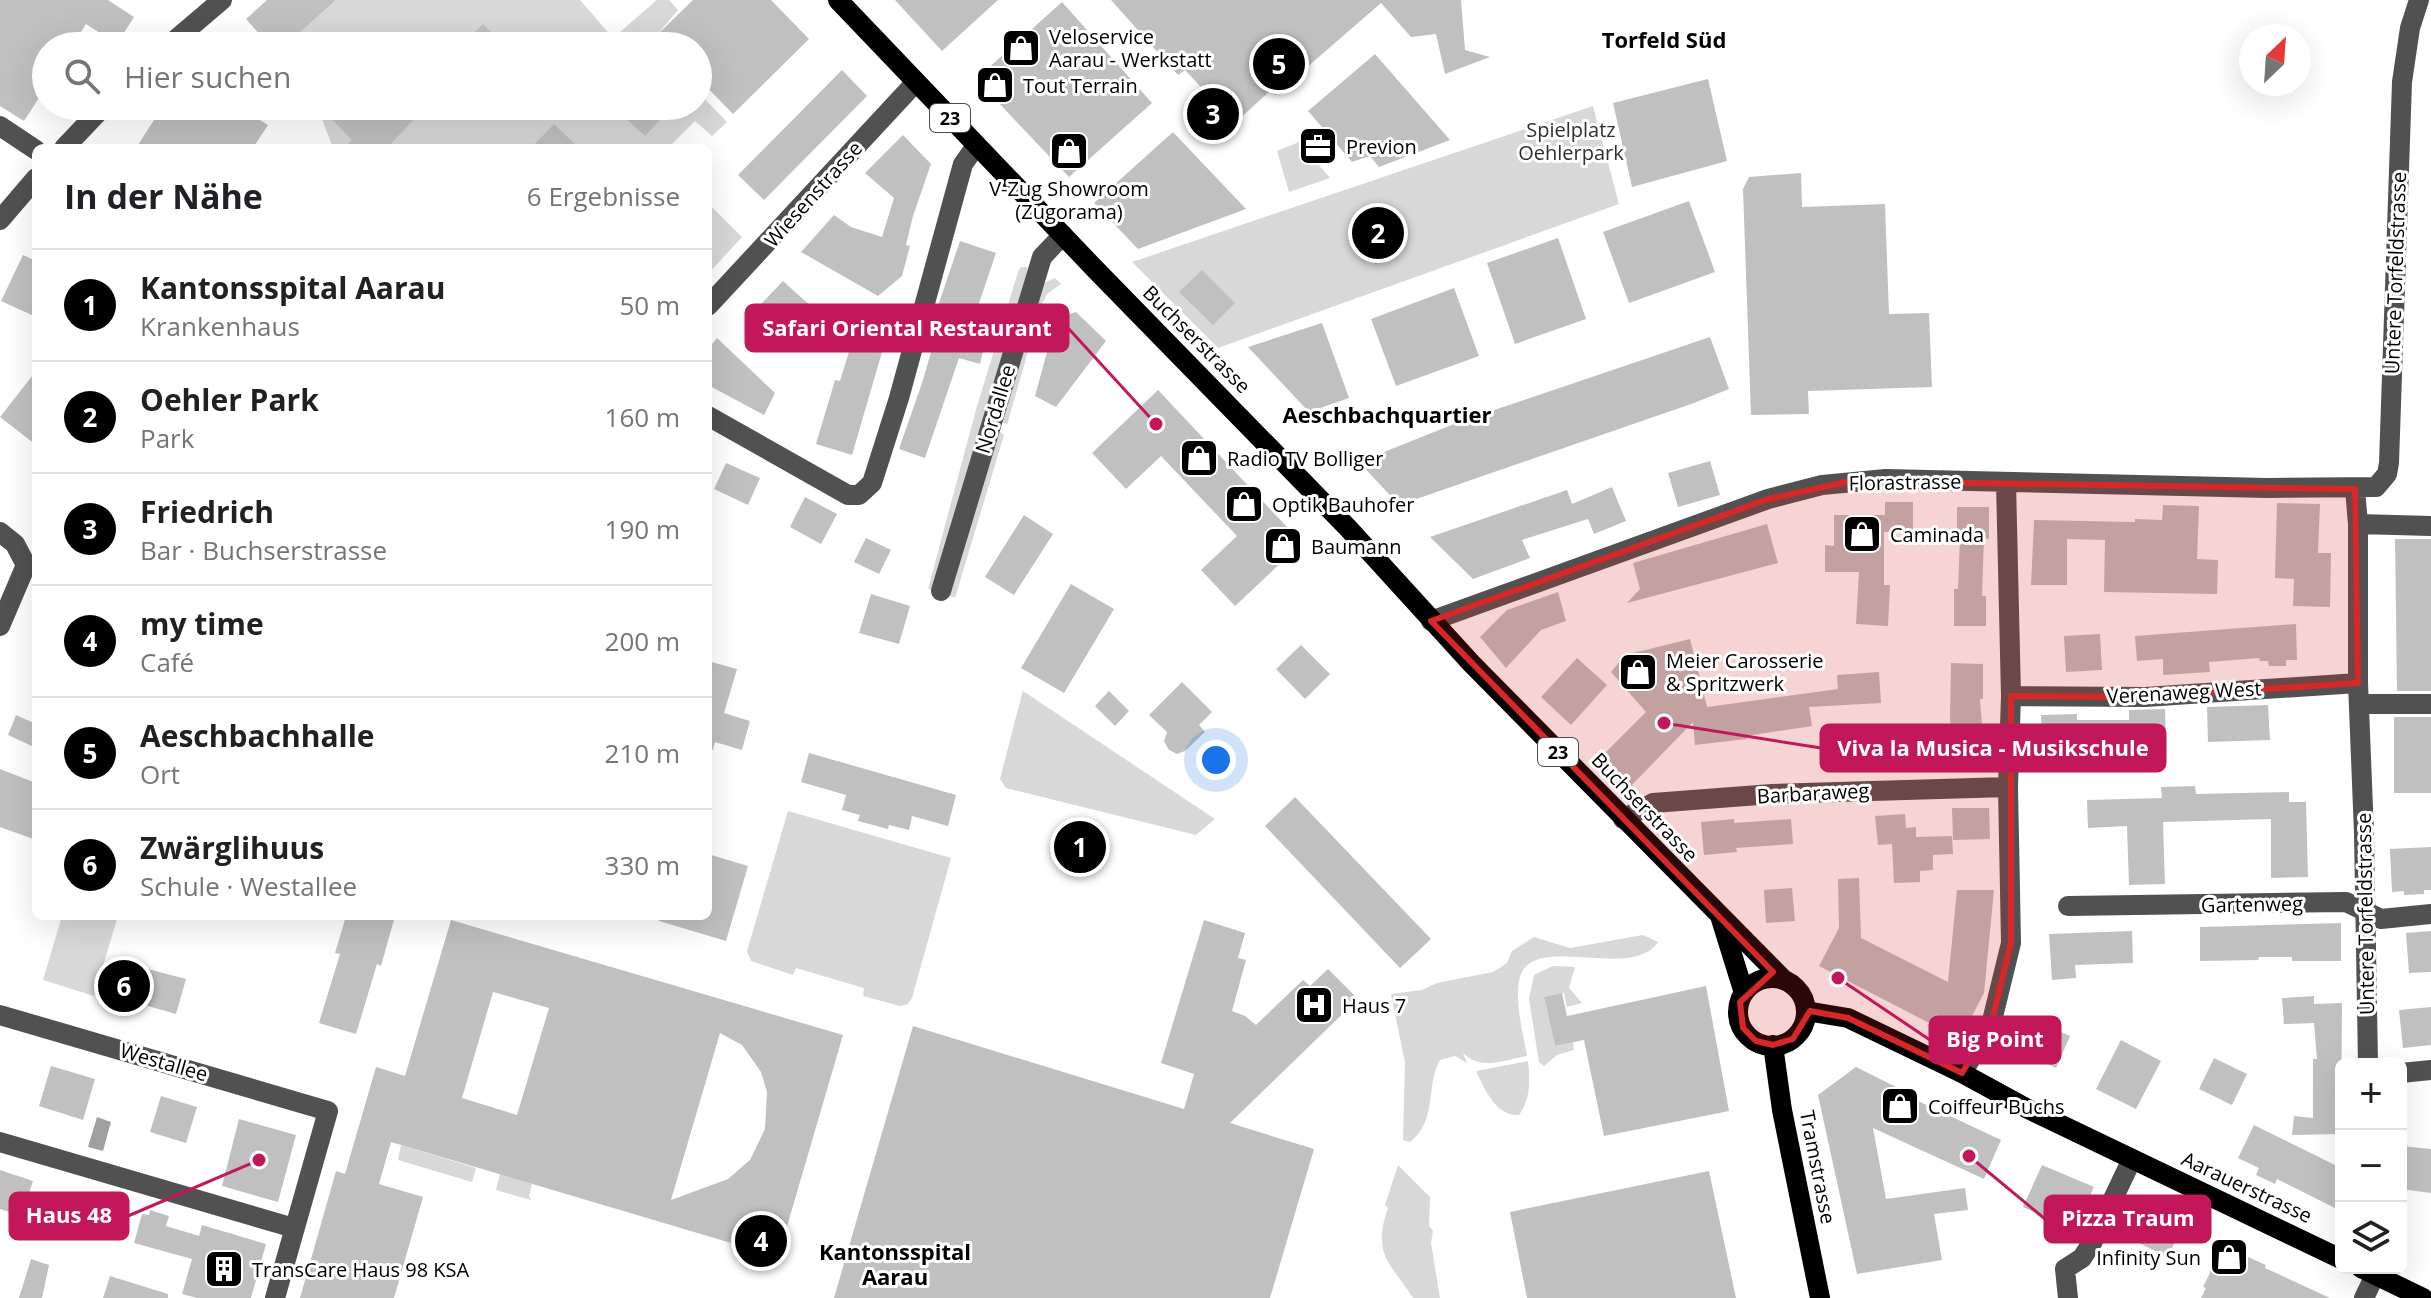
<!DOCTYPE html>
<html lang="de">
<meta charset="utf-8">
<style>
body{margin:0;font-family:"Open Sans",sans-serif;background:#f2f2f2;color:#202124}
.controls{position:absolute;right:24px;bottom:24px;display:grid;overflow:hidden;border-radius:12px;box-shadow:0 8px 32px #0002}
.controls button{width:72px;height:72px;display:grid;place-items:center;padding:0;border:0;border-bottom:2px solid #e0e0e0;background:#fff;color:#202124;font:40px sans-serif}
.compass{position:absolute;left:2239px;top:24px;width:72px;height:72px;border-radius:50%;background:#fff;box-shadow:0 8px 32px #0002;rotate:25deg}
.you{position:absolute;left:1216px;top:760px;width:28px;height:28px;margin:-20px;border:6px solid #fff;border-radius:50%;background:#1a73e8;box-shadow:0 0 0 12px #1a73e833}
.badge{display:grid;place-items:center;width:52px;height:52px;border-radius:50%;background:#000;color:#fff;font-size:26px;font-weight:700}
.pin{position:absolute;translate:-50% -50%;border:4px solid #fff;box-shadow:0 2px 8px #0006}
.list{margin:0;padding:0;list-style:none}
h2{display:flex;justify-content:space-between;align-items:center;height:104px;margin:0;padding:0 32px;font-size:34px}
h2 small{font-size:26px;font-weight:400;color:#757577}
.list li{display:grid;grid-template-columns:52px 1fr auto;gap:24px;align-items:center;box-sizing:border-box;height:112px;padding:0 32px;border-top:2px solid #e0e0e0}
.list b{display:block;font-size:30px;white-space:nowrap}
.list p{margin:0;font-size:26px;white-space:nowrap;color:#757577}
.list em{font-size:26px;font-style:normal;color:#757577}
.icon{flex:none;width:44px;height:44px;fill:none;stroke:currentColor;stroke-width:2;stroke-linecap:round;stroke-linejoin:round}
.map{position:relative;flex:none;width:2431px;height:1298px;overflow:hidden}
.search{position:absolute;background:#fff;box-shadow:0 8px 32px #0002;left:32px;top:32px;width:680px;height:88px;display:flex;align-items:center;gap:20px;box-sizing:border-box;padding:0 28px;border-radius:44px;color:#757577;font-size:30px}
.panel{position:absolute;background:#fff;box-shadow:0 8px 32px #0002;left:32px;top:144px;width:680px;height:776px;border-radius:12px}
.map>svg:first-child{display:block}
</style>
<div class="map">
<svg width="2431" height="1298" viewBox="0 0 2431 1298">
<rect width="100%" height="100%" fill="#fff"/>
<path fill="#d8d8d8" d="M336 0H580L613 38 657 0H669L678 10 656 36 654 46H285Z
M698 92 727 122 712 136 695 121 668 148H333L317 106H698Z
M1593 106 1619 204 1218 348 1132 262Z
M1299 142 1330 178 1289 192 1277 151Z
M708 203 742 237 708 274Z
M1022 267H1027V272L935 590 928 589 977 406 1019 269Z
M1055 278 1061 284 1047 294 1041 306 1007 425 1000 420 1044 283Z
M996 429 1004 435 955 598 949 595Z
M1023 690V691L1215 819 1196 835 1006 788 1000 779Z
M788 811 951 858 912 998 908 1004 900 1006 863 996 864 988 796 968 793 975 751 961 747 951Z
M62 916H108L117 919 94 996 43 980Z
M1643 935 1658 942C1631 983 1527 929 1519 981 1515 1005 1523 1032 1527 1056 1504 1060 1481 1071 1463 1053L1467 1063 1455 1056 1440 1060C1425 1087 1438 1120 1410 1142L1403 1140 1405 1063 1391 994 1422 990 1437 983 1493 972 1507 963 1512 951 1534 937 1570 948Z
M1553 966 1575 967 1569 988 1582 1003 1567 1007 1564 993 1544 997 1555 1046 1573 1042 1574 1050 1557 1055 1544 1066 1539 1062 1529 999 1534 975Z
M1528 1061C1530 1081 1531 1098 1519 1115 1496 1116 1485 1090 1476 1071Z
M401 1145 476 1168 472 1182 398 1160Z
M1398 1165 1430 1197 1429 1226 1433 1231 1431 1243 1440 1298H1413C1389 1261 1372 1254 1388 1208L1385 1205Z
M500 1174 532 1184 529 1196 531 1200 496 1190Z"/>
<path fill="#9f9f9f" d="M97 1117 111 1122 103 1151 88 1147Z"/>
<path fill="#c0c0c0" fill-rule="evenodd" d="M0 0H108L134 17 117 44 86 24 72 46H46V87L24 121 0 106Z
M267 0H336L285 46H270L246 19Z
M693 0H771L809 39 733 114 698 78V46H667L656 36Z
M895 0H998L942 51Z
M1111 0H1461L1465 50 1490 57 1445 74 1436 34 1411 37 1381 3 1275 95 1271 90 1225 132 1202 106 1211 98 1185 70 1178 75Z
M1062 2 1152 103 1069 177 976 79Z
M483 24 505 46H460Z
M1375 54 1450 140 1379 167 1370 156 1352 162 1308 111Z
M842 70 867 96 764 200 738 175Z
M1708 79 1727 161 1632 187 1613 103Z
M163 106H238L268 125 253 148H136Z
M337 106H410L419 114 387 148H344L352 140 328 115Z
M612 106H673L645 136Z
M554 124 579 148H531Z
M1173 132 1246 209 1138 249 1094 203Z
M903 135 931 164 913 216 906 245 910 246 902 276 878 296 801 252 834 215 851 227 882 237 894 198 865 173Z
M1801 173 1802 207 1885 204 1889 314 1929 313 1932 387 1808 391 1809 414 1751 415 1743 189 1749 177Z
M1689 201 1715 272 1629 303 1603 232Z
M1558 238 1586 319 1515 344 1487 263Z
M960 241 996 253 966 342 984 347 980 364 959 358 925 458 899 449 922 383 941 318 935 315Z
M23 255 36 261V317L1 301Z
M1202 270 1235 303 1213 325 1179 292Z
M783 281 813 308 791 331 761 304Z
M1454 288 1479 356 1396 386 1371 319Z
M1076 312 1106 341 1056 407 1035 396 1056 319Z
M859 319 889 328 852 455 816 444 835 380 840 381Z
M1322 323 1349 398 1309 412 1248 347Z
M1710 337 1729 389 1694 403 1399 505 1359 462 1459 422Z
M717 338 775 393 764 415 708 385V349Z
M36 371V445L0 417Z
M1158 390 1302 543 1235 606 1201 570 1237 536 1161 456 1126 489 1092 453Z
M1710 461 1720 495 1678 507 1668 473Z
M726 463 760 478 748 505 714 489Z
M1612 487 1626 521 1594 534 1588 519 1522 540 1530 558 1473 579 1430 537 1567 490 1572 504Z
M805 497 837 514 821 544 790 527Z
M1885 502H1913V532H1884V585H1890L1888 626 1856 624 1859 572H1825V545L1834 546V515H1885Z
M2277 503 2320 504 2318 553H2331L2330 607 2293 606 2294 579 2275 578Z
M2163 505 2199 506 2197 559 2218 560 2217 594 2104 592 2105 540 2067 539V585H2031L2034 520 2135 522V519L2162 520Z
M1957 507H1989V539L1984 538 1982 596H1986V626H1954V589H1958L1960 538H1957Z
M1024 515 1053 534 1014 595 985 577Z
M1767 524 1778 563 1627 603 1640 589 1633 563Z
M866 538 891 550 879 574 854 562Z
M2395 539H2431V691H2397Z
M1071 584 1114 609 1064 693 1021 668Z
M1558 592 1566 621 1541 630 1506 668 1480 637 1507 610Z
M871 594 910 606 899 644 859 633Z
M2296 624 2297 660H2286V666H2269L2268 661H2260L2259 658 2209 662 2210 672 2163 675V659L2137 661 2135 636Z
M2100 634 2102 670 2066 672 2064 636Z
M1690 639 1707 707 1838 689 1837 675 1879 672 1881 703 1809 707 1812 726 1746 736 1747 739 1695 745 1693 722 1629 788 1599 759 1646 712 1611 672 1625 655Z
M1301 645 1330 674 1305 699 1276 669Z
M1577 658 1607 685 1571 725 1541 697Z
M708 661 737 669 724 713 750 721 742 750 715 742 713 750 708 749Z
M1951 663 1983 664V699H1980L1985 764 1953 766 1950 717Z
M1182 682 1212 712 1199 725 1205 732 1185 751 1177 754 1169 750 1164 741 1167 732 1149 715Z
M1109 691 1129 711 1115 726 1095 706Z
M2268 705 2270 740 2208 742 2207 707Z
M2165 709 2166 745 2130 746V742L2078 743V750L2042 751 2041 715 2077 714V720H2129V710Z
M16 715 36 724V748L8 735Z
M2394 717H2431V793H2394Z
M809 753 956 795 948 826 912 816 909 830 889 825 888 829 858 821 860 815 842 810 846 795 801 782Z
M0 769 36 783V840L0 827Z
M2195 786 2196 794 2289 792V802H2306L2308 877 2271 878V819L2163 822 2165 884 2129 885 2127 826 2088 828 2087 800 2162 798 2161 787Z
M1295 797 1431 939 1400 968 1265 826Z
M1952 808H1989L1990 839 1953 840Z
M1905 814 1906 828 1916 827V837L1952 836 1953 854 1933 855V870L1920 871V882L1894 883 1892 844 1878 845 1875 816Z
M1734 819V823L1791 819 1793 844 1736 848 1737 852 1704 855 1701 822Z
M2431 847V890H2424V894L2404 895V891L2392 892 2390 849Z
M708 854 748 866 726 941 659 921V916H708Z
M1859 878 1861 938 1948 982 1957 890H1994L1984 993 1960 1039 1819 966 1839 928 1838 879Z
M1792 888 1795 921 1766 923 1764 890Z
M346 916H395L381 966 377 964 356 1034 319 1023 340 954 335 953Z
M451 920 843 1035 778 1257 391 1142 379 1184 423 1197 394 1298H300L336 1171 345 1174 376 1067 405 1076ZM493 992 549 1008 517 1115 462 1098ZM720 1033 742 1045 761 1072 767 1092 765 1129 750 1160 728 1179 671 1200Z
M1204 920 1245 933 1238 958 1246 960 1232 1011 1245 1016 1256 1025 1303 980 1310 986 1328 969 1358 999 1230 1123 1314 1149 1270 1298H834L913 1026 1184 1109 1194 1074 1161 1063Z
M2341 923V961H2292V957H2259L2258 960 2200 961V927Z
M2132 931 2133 963 2075 965 2076 978 2052 980 2049 934Z
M2431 931V972L2409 973 2406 933Z
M129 964 186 979 176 1014 120 998Z
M1706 986 1729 1111 1604 1136 1584 1040 1555 1046 1544 997 1562 993 1567 1016Z
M2314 996V1004L2342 1003 2341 1134 2292 1135 2294 1116 2313 1118V1059H2317L2314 1023 2284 1024 2282 998Z
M2431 1007V1045L2403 1048 2399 1010Z
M2034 1020 2070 1036 2056 1068 2020 1052Z
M2121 1040 2161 1061 2136 1109 2096 1089Z
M2214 1058 2247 1074 2232 1105 2199 1089Z
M51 1066 95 1079 83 1120 39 1106Z
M1856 1067 1898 1088 1897 1091 2001 1140 1984 1179 1873 1128 1886 1199 1965 1188 1968 1210 1934 1214 1942 1260 1857 1274 1818 1095Z
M161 1096 197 1107 186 1143 150 1132Z
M239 1119 296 1135 278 1202 222 1186Z
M2254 1125 2341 1168V1211L2277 1179 2275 1184 2256 1175 2259 1168 2238 1158Z
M2401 1146 2431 1149V1193L2401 1189Z
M2042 1165 2094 1187 2082 1212 2067 1205 2059 1223 2023 1207Z
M0 1170 33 1181 22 1216 0 1209Z
M1709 1171 1736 1298H1527L1510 1212Z
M69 1193 105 1204 93 1239 58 1228Z
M2135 1208 2170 1225 2167 1232 2177 1237 2168 1257 2122 1235Z
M150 1210 169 1216 166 1226 199 1236 202 1225 266 1244 251 1298H197L182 1294 192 1259 134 1243 142 1214 149 1215Z
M2223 1246 2266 1265 2265 1268 2330 1298H2201L2206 1288 2203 1287Z
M31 1259 49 1265 42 1298H19Z
M110 1276 168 1294V1298H103Z"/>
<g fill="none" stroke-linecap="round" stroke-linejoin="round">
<path stroke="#515151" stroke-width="20" d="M168 46 222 0
M0 126 36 150
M64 148 104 106
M0 220 36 178
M708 306 916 82
M708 416 848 495H859L872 483 899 398 963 164 976 146
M2355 489 2358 524V683L2364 833 2368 1064
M2358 524 2431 526
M0 532 15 544 26 565 0 626
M941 591 1042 257 1063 235
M1431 621 1768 499 1822 485 1886 479 2267 488 2376 487 2387 474 2389 463 2402 82 2410 28 2419 0
M2011 696 2145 697 2358 683
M2359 704H2431
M1623 819 1653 803 1772 794 2008 787
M2068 906 2346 902 2381 919 2431 914
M0 1015 328 1111 275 1298
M1962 1073 1991 1025 2011 943 2008 787 2011 696 2006 482
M2401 1073 2431 1070
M0 1142 294 1228
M2068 1298 2065 1269 2082 1258 2093 1241 2132 1159
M2364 1298 2375 1275"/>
<path stroke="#000" stroke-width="20" d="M838 0 1096 270 1348 528 1471 663 1783 979
M1721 919 1744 993
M1738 1012a34 34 0 1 1 68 0a34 34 0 1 1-68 0Z
M1806 1011 1848 1018 1962 1073 2026 1108 2341 1259
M1773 1045 1782 1110 1820 1298
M2361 1268 2423 1298"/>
</g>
<path fill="#d62828" fill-opacity="0.2" stroke="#d62828" stroke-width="6" stroke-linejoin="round" d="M1851 481 2355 489 2358 683 2145 697 2011 696V943L1991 1025 1962 1073 1848 1018 1810 1011 1793 1039 1773 1045 1756 1041 1743 1028 1740 1002 1773 972 1431 621 1768 499Z"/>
<defs>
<g id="shop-square" transform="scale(2)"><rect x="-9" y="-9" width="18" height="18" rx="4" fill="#000" stroke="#fff"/><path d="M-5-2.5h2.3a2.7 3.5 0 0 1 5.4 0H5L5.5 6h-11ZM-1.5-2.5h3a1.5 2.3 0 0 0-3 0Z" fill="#fff"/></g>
<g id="office-square" transform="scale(2)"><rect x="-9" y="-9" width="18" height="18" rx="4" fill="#000" stroke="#fff"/><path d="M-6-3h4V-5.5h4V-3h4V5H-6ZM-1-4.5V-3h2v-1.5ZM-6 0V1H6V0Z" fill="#fff"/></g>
<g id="hospital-square" transform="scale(2)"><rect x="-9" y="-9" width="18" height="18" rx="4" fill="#000" stroke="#fff"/><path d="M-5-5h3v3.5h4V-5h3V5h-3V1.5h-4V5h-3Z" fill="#fff"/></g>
<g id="building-square" transform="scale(2)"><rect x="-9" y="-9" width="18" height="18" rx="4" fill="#000" stroke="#fff"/><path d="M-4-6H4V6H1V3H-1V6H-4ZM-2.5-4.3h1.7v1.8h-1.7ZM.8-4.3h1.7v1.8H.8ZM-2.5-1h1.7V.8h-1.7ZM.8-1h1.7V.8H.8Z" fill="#fff"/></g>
</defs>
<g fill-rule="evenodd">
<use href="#shop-square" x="1021" y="48"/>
<use href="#shop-square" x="995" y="85"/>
<use href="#office-square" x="1318" y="146"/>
<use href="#shop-square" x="1069" y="151"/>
<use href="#shop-square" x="1199" y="458"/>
<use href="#shop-square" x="1244" y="504"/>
<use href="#shop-square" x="1862" y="534"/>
<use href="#shop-square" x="1283" y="546"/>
<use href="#shop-square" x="1638" y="672"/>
<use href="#hospital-square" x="1314" y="1005"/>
<use href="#shop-square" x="1900" y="1106"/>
<use href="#shop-square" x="2229" y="1257"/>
<use href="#building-square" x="224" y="1269"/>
</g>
<g text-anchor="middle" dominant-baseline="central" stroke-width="6" stroke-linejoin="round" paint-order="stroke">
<g fill="#fff" stroke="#4c4c4c" stroke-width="2">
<rect x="930" y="104" width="40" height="28" rx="6"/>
<rect x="1538" y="738" width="40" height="28" rx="6"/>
</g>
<g font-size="18" font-weight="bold" fill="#000">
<text x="950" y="118">23</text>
<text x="1558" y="752">23</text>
</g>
<g font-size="20" fill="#000" stroke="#fff" text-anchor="start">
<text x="1049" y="36">Veloservice<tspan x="1049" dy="23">Aarau - Werkstatt</tspan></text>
<text x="1023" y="85">Tout Terrain</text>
<text x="1346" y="146">Previon</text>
<text x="1069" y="188" text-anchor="middle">V-Zug Showroom<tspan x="1069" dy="23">(Zugorama)</tspan></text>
<text x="1227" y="458">Radio TV Bolliger</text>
<text x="1272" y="504">Optik Bauhofer</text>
<text x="1890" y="534">Caminada</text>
<text x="1311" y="546">Baumann</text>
<text x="1666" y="660">Meier Carosserie<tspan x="1666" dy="23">&amp; Spritzwerk</tspan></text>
<text x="1342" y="1005">Haus 7</text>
<text x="1928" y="1106">Coiffeur Buchs</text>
<text x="2201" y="1257" text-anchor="end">Infinity Sun</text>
<text x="252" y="1269">TransCare Haus 98 KSA</text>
</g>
<g font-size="20" fill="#2f2f2f" stroke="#fff">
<text x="1571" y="129">Spielplatz<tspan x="1571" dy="23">Oehlerpark</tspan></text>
</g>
<g font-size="20" fill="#000" stroke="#fff">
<text transform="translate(813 194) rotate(-48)">Wiesenstrasse</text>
<text transform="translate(2395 273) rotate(-88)">Untere Torfeldstrasse</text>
<text transform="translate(1197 339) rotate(45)">Buchserstrasse</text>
<text transform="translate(995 409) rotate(-73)">Nordallee</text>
<text transform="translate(1905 482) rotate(-1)">Florastrasse</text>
<text transform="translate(2184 692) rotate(-3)">Verenaweg West</text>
<text transform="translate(1813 793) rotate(-3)">Barbaraweg</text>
<text transform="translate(1645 807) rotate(46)">Buchserstrasse</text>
<text transform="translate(2252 904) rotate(-1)">Gartenweg</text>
<text transform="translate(2365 914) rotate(-91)">Untere Torfeldstrasse</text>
<text transform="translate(164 1062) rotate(16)">Westallee</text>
<text transform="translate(1818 1167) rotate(79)">Tramstrasse</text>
<text transform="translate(2247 1187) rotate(25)">Aarauerstrasse</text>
</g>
<g font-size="22" font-weight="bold" fill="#000" stroke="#fff">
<text x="1664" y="39">Torfeld Süd</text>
<text x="1387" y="414">Aeschbachquartier</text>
<text x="895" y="1251">Kantonsspital<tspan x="895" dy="25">Aarau</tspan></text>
</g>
</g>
<path fill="none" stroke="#c2185b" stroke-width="3" d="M1156 424L1068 328M1664 723L1821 748M1838 978L1930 1040M259 1160L128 1216M1969 1156L2045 1219"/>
<g fill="#c2185b" stroke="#fff" stroke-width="3">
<circle cx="1156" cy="424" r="8"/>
<circle cx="1664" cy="723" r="8"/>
<circle cx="1838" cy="978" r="8"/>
<circle cx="259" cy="1160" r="8"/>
<circle cx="1969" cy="1156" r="8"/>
</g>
<g fill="#c2185b" stroke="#c2185b" stroke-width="3">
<rect x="746" y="305" width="322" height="46" rx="8"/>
<rect x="1821" y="725" width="344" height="46" rx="8"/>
<rect x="1930" y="1017" width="130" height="46" rx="8"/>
<rect x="10" y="1193" width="118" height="46" rx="8"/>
<rect x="2045" y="1196" width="165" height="46" rx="8"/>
</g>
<g font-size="22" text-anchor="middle" font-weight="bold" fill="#fff">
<text x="907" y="336">Safari Oriental Restaurant</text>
<text x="1993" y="756">Viva la Musica - Musikschule</text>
<text x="1995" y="1047">Big Point</text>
<text x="69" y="1223">Haus 48</text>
<text x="2128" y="1226">Pizza Traum</text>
</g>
</svg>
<div class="controls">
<button>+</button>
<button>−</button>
<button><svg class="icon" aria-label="layers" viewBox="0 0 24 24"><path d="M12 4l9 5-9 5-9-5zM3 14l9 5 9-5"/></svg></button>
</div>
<svg class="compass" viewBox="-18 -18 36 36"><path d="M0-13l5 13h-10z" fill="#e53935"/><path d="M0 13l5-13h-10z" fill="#757577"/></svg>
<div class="you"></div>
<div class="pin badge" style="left:1080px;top:847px">1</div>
<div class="pin badge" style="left:1378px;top:233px">2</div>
<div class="pin badge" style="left:1213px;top:114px">3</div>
<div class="pin badge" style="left:761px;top:1241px">4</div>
<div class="pin badge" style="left:1279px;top:64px">5</div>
<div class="pin badge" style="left:124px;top:986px">6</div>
<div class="search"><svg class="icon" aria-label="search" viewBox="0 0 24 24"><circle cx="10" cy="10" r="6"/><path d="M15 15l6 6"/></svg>Hier suchen</div>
<section class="panel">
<h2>In der Nähe<small>6 Ergebnisse</small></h2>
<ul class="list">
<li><span class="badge">1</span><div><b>Kantonsspital Aarau</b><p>Krankenhaus</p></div><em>50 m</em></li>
<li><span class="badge">2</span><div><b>Oehler Park</b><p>Park</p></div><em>160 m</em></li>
<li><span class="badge">3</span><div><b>Friedrich</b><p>Bar · Buchserstrasse</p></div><em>190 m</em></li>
<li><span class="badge">4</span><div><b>my time</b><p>Café</p></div><em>200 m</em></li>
<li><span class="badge">5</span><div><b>Aeschbachhalle</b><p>Ort</p></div><em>210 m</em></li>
<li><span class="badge">6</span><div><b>Zwärglihuus</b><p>Schule · Westallee</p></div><em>330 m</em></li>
</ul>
</section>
</div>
